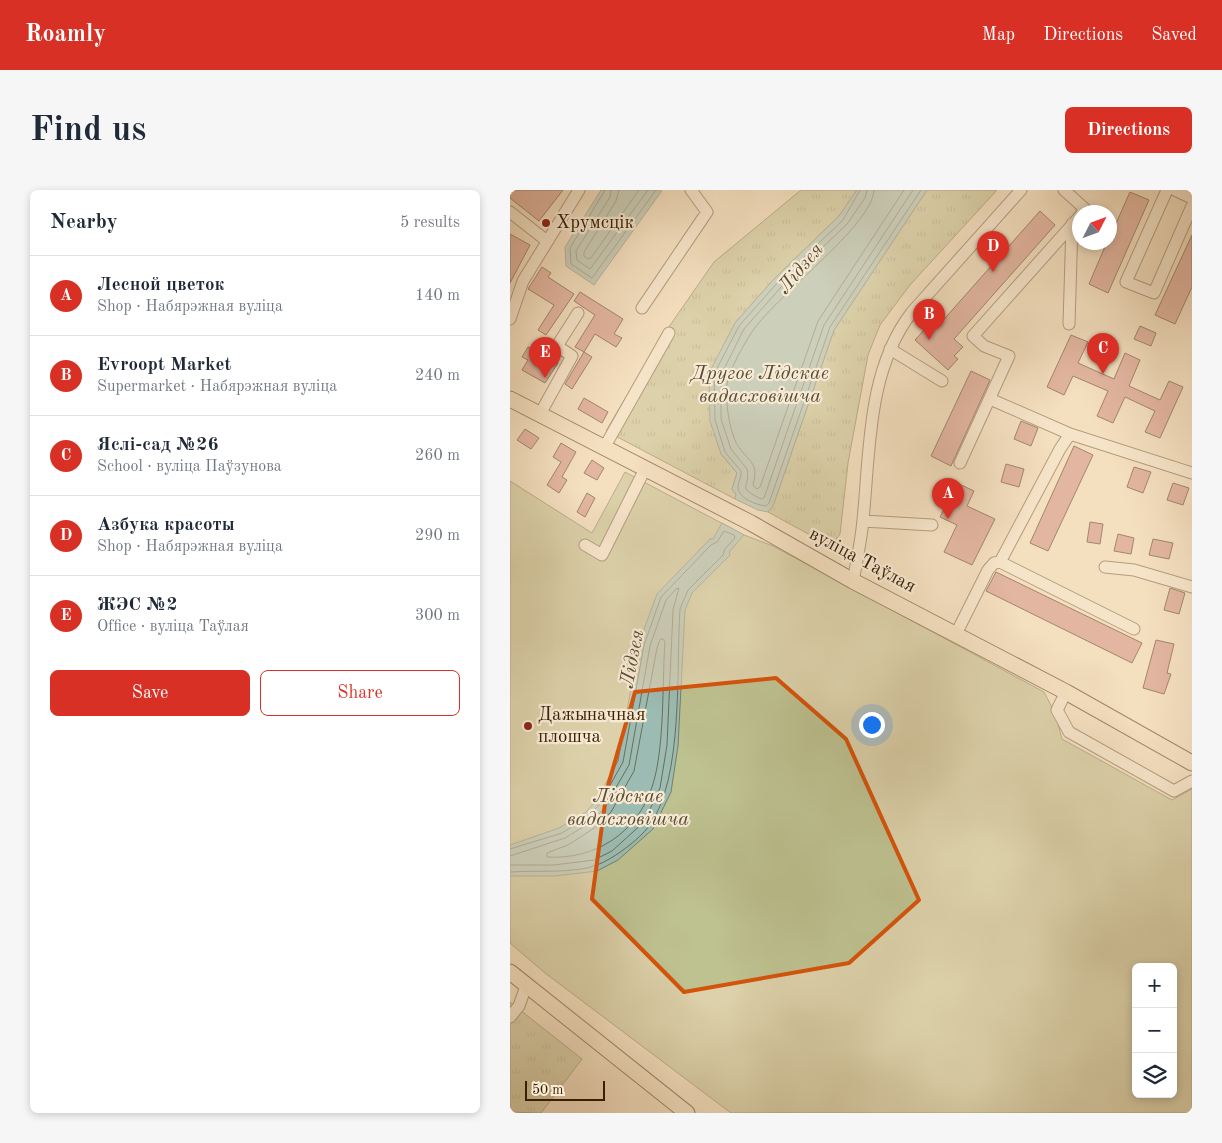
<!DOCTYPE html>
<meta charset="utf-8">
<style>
body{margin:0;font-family:"Old Standard TT",serif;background:#f6f6f7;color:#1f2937}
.controls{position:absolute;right:15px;bottom:15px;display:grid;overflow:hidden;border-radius:8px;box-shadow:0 2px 8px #0003}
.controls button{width:45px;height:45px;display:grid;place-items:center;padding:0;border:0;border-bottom:1px solid #e0e1e3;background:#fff;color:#1f2937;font:25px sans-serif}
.compass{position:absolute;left:562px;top:15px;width:45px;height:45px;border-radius:50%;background:#fff;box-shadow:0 2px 8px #0003;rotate:48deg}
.scale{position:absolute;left:15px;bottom:12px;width:80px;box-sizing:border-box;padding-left:5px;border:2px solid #382000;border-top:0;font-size:14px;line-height:18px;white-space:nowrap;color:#382000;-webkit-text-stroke:4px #f8ead5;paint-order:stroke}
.you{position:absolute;left:361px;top:534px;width:18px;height:18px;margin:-12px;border:4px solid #fff;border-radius:50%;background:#1a73e8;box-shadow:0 0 0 8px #1a73e833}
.badge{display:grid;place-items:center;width:32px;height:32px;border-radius:50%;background:#d93025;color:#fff;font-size:16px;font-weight:700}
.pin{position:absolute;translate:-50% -41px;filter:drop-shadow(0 1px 2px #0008)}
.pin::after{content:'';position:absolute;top:26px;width:18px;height:15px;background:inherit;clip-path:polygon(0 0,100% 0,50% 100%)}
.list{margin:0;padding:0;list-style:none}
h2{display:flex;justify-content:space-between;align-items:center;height:65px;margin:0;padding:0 20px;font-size:21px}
h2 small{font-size:16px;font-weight:400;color:#747a83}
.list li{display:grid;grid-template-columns:32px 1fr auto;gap:15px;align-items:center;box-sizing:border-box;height:80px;padding:0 20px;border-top:1px solid #e0e1e3}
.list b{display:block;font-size:19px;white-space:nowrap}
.list p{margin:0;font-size:16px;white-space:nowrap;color:#747a83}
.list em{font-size:16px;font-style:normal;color:#747a83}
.actions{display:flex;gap:10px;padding:15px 20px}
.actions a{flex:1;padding:11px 0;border:1px solid #d93025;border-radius:8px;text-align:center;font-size:18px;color:#d93025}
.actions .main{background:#d93025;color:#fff}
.icon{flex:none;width:28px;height:28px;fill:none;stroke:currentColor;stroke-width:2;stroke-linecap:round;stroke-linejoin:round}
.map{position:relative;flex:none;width:682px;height:923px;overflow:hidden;border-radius:8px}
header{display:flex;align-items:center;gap:30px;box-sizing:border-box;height:70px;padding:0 25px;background:#d93025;color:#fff}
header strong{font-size:24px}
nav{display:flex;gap:28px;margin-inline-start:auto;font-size:18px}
.intro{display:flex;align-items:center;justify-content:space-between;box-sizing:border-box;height:120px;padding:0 30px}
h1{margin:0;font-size:35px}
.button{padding:12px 22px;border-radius:8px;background:#d93025;color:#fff;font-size:18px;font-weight:700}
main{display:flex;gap:30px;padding:0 30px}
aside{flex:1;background:#fff;border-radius:8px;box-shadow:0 2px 8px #0003}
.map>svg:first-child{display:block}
</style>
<header>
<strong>Roamly</strong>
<nav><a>Map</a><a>Directions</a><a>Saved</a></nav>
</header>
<div class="intro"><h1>Find us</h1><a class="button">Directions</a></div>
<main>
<aside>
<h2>Nearby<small>5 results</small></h2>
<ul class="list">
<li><span class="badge">A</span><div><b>Лесной цветок</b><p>Shop · Набярэжная вуліца</p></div><em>140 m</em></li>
<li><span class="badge">B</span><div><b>Evroopt Market</b><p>Supermarket · Набярэжная вуліца</p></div><em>240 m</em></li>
<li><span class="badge">C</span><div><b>Яслі-сад №26</b><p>School · вуліца Паўзунова</p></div><em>260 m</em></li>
<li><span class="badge">D</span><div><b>Азбука красоты</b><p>Shop · Набярэжная вуліца</p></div><em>290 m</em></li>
<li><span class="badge">E</span><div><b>ЖЭС №2</b><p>Office · вуліца Таўлая</p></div><em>300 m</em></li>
</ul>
<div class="actions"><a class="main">Save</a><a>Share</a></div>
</aside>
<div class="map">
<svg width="682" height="923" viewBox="0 0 682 923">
<defs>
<pattern id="grass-tufts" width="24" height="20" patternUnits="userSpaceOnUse" patternTransform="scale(1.25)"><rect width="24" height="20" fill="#bec190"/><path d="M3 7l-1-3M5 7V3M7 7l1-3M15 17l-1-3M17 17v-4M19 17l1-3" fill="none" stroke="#9b9c73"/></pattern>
</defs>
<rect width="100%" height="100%" fill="#f4dfbf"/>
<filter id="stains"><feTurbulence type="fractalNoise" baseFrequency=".004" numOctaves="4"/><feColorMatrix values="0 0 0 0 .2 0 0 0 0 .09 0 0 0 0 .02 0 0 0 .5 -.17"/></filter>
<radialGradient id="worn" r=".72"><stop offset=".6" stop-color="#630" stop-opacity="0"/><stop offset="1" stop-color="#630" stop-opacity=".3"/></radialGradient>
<path fill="url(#grass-tufts)" stroke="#7b7048" d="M291 0H347L329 26 264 89 225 133 211 264 227 283 222 299 226 304 225 309 96 241 149 151 204 72Z
M417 0H487L400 95 370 135 358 165 338 273 330 344 324 352H313L258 322 263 316 324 140Z
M0 812 72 869 31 923 0 922Z"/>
<path fill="#bec190" stroke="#7b7048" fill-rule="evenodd" d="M115 282 234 345 263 356 534 502 545 523 552 549 662 610 682 599V923H221L35 783 0 753V291L82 343ZM626 777H663V904H626Z"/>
<path fill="#9cbcb3" stroke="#747e6b" d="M91 0H151V2L84 95 56 76 55 57Z
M347 0H417L324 140 263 316 258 322 248 320 225 309 226 304 222 299 227 283 211 264 200 231 199 183 225 133 264 89 329 26Z
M212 333 234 345 219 362 220 365 182 403 175 420 168 556 161 602 143 639 108 670 87 681 45 686H0V655L49 638 76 622 85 612 108 571 129 453 147 404 200 349H203Z"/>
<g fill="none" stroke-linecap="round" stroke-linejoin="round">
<path stroke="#6a6e5a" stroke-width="1" d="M95 0 60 58 61 74 82 88 146 0
M101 0 100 7 66 61 67 70 80 79 138 0
M109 0 106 11 74 62V66L78 69 81 68 129 0
M350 0 333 30 268 92 229 136 204 184 205 230 215 262 231 281C232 287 228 291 228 297 228 308 246 315 256 316L259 313 320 137 411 0
M357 0 355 8 337 34 272 96 234 139 211 185V229L221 259 237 279C241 299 225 296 251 309L254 308 314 135 403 0
M364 0C363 36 262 108 240 145 232 158 224 172 219 186 213 201 219 243 228 256 240 273 249 273 243 295L247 299 250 297 308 131 394 0
M153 449 155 452C152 492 155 559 142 597 127 643 85 670 37 667V663L58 655 89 635 101 622 124 581 147 458 150 450Z
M0 659 52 643 78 626 89 615 113 572 134 455 151 407 201 355 207 352 214 341 224 345 225 348 215 359 213 365 178 400 170 419C166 477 174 589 139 636 129 650 103 669 87 675 65 684 24 680 0 682
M0 666 55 648 83 631 94 618 119 575 140 456 156 410 166 399 169 398 163 420 157 555 150 598 134 632 102 661 84 670 44 675H0"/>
</g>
<path fill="#ce867c" stroke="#382000" d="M0 0H53L29 31 0 8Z
M620 2 639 10 598 103 579 94 597 52H600V47Z
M530 21 545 35 444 149 453 157 444 166 448 169 438 180 405 150 422 131 428 136Z
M0 44 20 55 0 93Z
M682 45V97L665 134 645 125Z
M32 77 41 83 38 87 64 104 36 145 28 140 44 115 18 99Z
M70 102 113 129 104 144 112 148 106 157 85 144 74 162 65 157 85 125 64 111Z
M630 136 646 143 641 156 624 149Z
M561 145 578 152 568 173 604 189 615 163 630 170 619 196 650 210 659 191 673 197 650 248 635 242 645 221 615 207 603 233 587 226 598 201 563 186 554 205 537 197Z
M18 157 48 173 35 193 12 180 18 170 12 167Z
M74 162 82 167 62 199 55 194Z
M461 181 480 190 441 276 421 266Z
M74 208 98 222 92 233 68 219Z
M511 231 528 238 521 256 504 249Z
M15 239 29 248 21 259 7 250Z
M51 253 66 262 52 287 57 290 49 303 37 295 51 272 43 267Z
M564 256 583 265 538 361 520 353Z
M82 270 94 278 87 290 74 283Z
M496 274 514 279 509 297 491 292Z
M624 277 641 282 633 303 617 297Z
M447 293 464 301 457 316 485 329 462 375 434 362 447 335 430 327Z
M663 293 679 298 673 315 657 310Z
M77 303 85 308 75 327 67 322Z
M580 332 593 334 590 354 577 352Z
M608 344 624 348 621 364 604 361Z
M643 349 663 353 659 369 639 365Z
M486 382 632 453 622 473 476 401Z
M660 398 675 403 669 424 654 420Z
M646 450 664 454 657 483 661 484 654 504 633 498Z"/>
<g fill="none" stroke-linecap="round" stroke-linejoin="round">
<g stroke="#675030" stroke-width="13">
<path id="minor" d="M554 0 575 19 572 22
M657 0 616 92 644 103 682 16
M665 0 682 8
M0 22 37 51
M132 118 197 22 181 0
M0 129 13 91 69 0
M559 134 562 34
M380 159 432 191
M480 209 560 244 682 283
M30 224 62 166 47 156 68 123
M94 258 159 143
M450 273 499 166 474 156 463 146 570 26
M353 331 422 335
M75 355 92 365 135 279
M490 372 550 259 560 244
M595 377 624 380 682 397
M343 391C347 371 351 351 353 330 360 261 357 180 402 122L511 0
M446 444 478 380 484 373 490 372 624 439
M556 502 547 520 559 542 664 601 682 591
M0 827 9 816 16 796"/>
</g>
<g stroke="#382000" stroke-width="17">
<path id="major" d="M0 209 241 333 343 391 556 502 682 573
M0 782 177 923"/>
</g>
<use href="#minor" stroke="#f8ead5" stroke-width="11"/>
<use href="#major" stroke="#f4dfbf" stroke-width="15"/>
</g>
<path d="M0 0H682V923H0ZM266 488 336 549 409 710 339 773 174 802 82 709 97 599 125 502Z" fill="#f4dfbf" fill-opacity=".55" fill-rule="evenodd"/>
<path fill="none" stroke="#d6530b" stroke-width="4" stroke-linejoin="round" d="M266 488 336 549 409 710 339 773 174 802 82 709 97 599 125 502Z"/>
<g fill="#8f2418" stroke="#f8ead5" stroke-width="2">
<circle cx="36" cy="33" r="5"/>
<circle cx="18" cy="536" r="5"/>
</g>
<g text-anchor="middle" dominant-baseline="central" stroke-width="4.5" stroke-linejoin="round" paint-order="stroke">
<g font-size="19" fill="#382000" stroke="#f8ead5" text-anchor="start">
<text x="46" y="33">Хрумсцік</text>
<text x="28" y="525">Дажыначная<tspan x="28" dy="22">плошча</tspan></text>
</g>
<g font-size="19" fill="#382000" stroke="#f8ead5">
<text transform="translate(352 371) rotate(28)">вуліца Таўлая</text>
</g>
<g font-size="20" font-style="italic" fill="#564f36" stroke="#f8ead5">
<text transform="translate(291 79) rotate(-50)">Лідзея</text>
<text x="250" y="184">Другое Лідскае<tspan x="250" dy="23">вадасховішча</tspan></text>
<text transform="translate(123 469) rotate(-79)">Лідзея</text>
<text x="118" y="607">Лідскае<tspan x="118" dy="23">вадасховішча</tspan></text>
</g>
</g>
<rect width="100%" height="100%" filter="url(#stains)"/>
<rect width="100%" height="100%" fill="url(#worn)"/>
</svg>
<div class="controls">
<button>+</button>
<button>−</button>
<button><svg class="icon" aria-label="layers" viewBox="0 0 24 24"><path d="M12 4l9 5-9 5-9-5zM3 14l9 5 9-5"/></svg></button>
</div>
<svg class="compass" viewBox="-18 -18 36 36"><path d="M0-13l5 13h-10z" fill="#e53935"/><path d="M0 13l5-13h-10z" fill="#747a83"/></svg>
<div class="scale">50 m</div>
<div class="you"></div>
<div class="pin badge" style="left:438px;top:329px">A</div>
<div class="pin badge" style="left:419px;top:150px">B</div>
<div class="pin badge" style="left:593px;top:184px">C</div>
<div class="pin badge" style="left:483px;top:82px">D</div>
<div class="pin badge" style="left:35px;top:188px">E</div>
</div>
</main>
